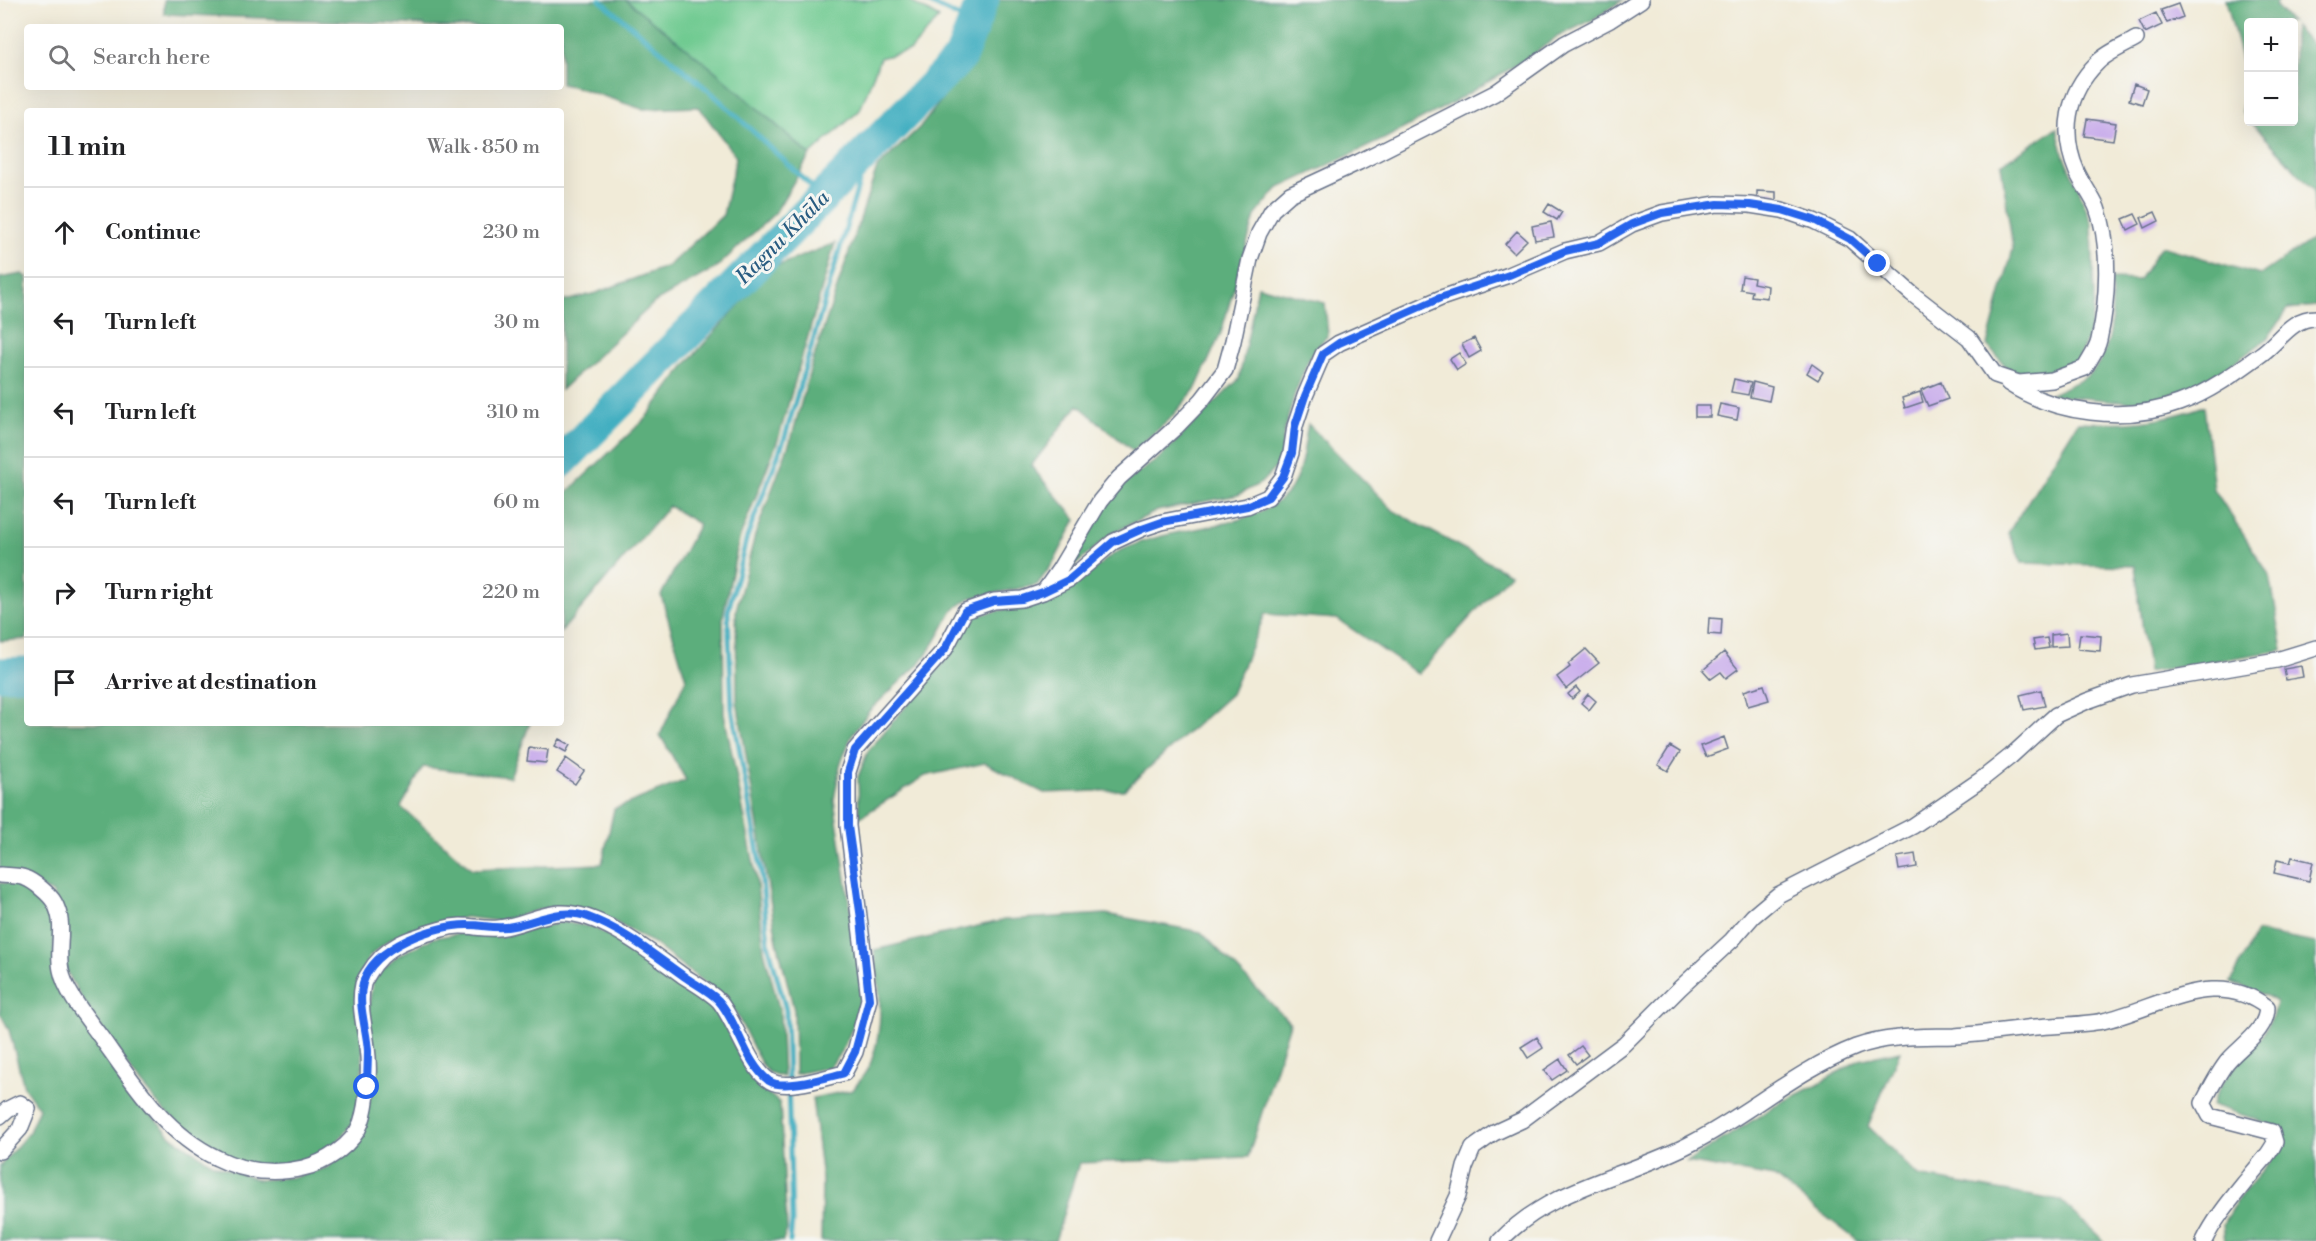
<!DOCTYPE html>
<meta charset="utf-8">
<style>
body{margin:0;font-family:"Libre Bodoni",serif;background:#f6f6f6;color:#202124}
.controls{position:absolute;right:18px;top:18px;display:grid;overflow:hidden;border-radius:6px;box-shadow:0 6px 24px #0002}
.controls button{width:54px;height:54px;display:grid;place-items:center;padding:0;border:0;border-bottom:2px solid #e0e0e0;background:#fff;color:#202124;font:30px sans-serif}
.stop{position:absolute;width:18px;height:18px;margin:-14px;border:4px solid #2563eb;border-radius:50%;background:#fff}
.stop.end{background:#2563eb;border-color:#fff;box-shadow:0 2px 6px #0008}
.list{margin:0;padding:0;list-style:none}
h2{display:flex;justify-content:space-between;align-items:center;height:78px;margin:0;padding:0 24px;font-size:26px}
h2 small{font-size:20px;font-weight:400;color:#757577}
.list li{display:grid;grid-template-columns:39px 1fr auto;gap:18px;align-items:center;box-sizing:border-box;height:90px;padding:0 24px;border-top:2px solid #e0e0e0}
.list b{display:block;font-size:22px;white-space:nowrap}
.list em{font-size:20px;font-style:normal;color:#757577}
.icon{flex:none;width:33px;height:33px;fill:none;stroke:currentColor;stroke-width:2;stroke-linecap:round;stroke-linejoin:round}
.map{position:relative;flex:none;width:2316px;height:1241px;overflow:hidden}
.search{position:absolute;background:#fff;box-shadow:0 6px 24px #0002;left:24px;top:24px;width:540px;height:66px;display:flex;align-items:center;gap:15px;box-sizing:border-box;padding:0 21px;border-radius:6px;color:#757577;font-size:22px}
.panel{position:absolute;background:#fff;box-shadow:0 6px 24px #0002;left:24px;top:108px;width:540px;height:618px;border-radius:6px}
.map>svg:first-child{display:block}
</style>
<div class="map">
<svg width="2316" height="1241" viewBox="0 0 2316 1241">
<rect width="100%" height="100%" fill="#f6f6f2"/>
<filter id="ink" filterUnits="userSpaceOnUse"><feTurbulence type="fractalNoise" baseFrequency=".0167" numOctaves="2"/><feDisplacementMap in="SourceGraphic" scale="12" xChannelSelector="R" yChannelSelector="G"/><feConvolveMatrix kernelMatrix="1 2 1 2 8 2 1 2 1" color-interpolation-filters="sRGB"/></filter>
<filter id="wash" filterUnits="userSpaceOnUse"><feTurbulence type="fractalNoise" baseFrequency=".008" numOctaves="4" result="noise"/><feDisplacementMap in="SourceGraphic" scale="24" xChannelSelector="R" yChannelSelector="G"/><feGaussianBlur stdDeviation="1.35" result="paint"/><feColorMatrix in="noise" values="0 0 0 0 0 0 0 0 0 0 0 0 0 0 0 0 0 1.4 0 .05"/><feComposite in="paint" operator="in"/></filter>
<g filter="url(#wash)">
<rect width="100%" height="100%" fill="#f1ebd8"/>
<path fill="#70ca91" stroke="#467c78" stroke-width="1.5" d="M626 0H908L939 18 911 50 880 58 860 110 810 155 715 71Z"/>
<path fill="#5cae7b" stroke="#3c6e6c" stroke-width="1.5" d="M164 0H626L715 71 810 155 775 213 717 267 655 302 561 390V302L596 293 668 266 723 215 736 157 699 107 642 109 576 87 561 84V27H426L424 25 164 14Z
M996 0H1623L1594 19 1557 37 1528 58 1454 102 1384 139 1277 189 1255 216 1221 333 1196 388 1169 420 1133 451 1078 405 1031 466 1076 519 1054 562 1037 585 970 598 953 610 935 642 920 663 870 710 852 735 840 765 834 800 862 984 857 1017 843 1049 830 1067 795 1074 794 1010 777 941 737 701 736 610 755 535 792 436 812 363 877 168 922 125 962 73 986 29Z
M2226 0H2279L2275 5 2291 22H2248V119L2242 112 2245 73Z
M2294 26 2316 50V234L2313 189 2251 122H2294Z
M2057 128 2064 157 2079 189 2092 225 2094 304 2089 334 2077 363 2041 373 2010 371 1987 345 2013 249 2001 164Z
M2316 237V306L2288 309 2267 339 2238 360 2204 382 2169 395 2129 402 2049 395C2060 389 2083 381 2091 373 2115 346 2113 313 2111 279L2139 280 2161 246 2260 275Z
M835 243 778 440 739 540 723 616 724 713 756 875 764 950 780 1012 783 1077 768 1072 760 1061 736 1013 721 996 653 943 615 922 587 909 550 907 524 914 506 922 465 917 389 940 370 956 357 982 363 1050 362 1081 355 1120 337 1142 312 1158 281 1165H244L212 1151 164 1111 133 1074 82 999 65 968 53 893 0 869V682H27V723H530L510 777 423 767 401 807 472 869 602 864 614 809 686 780 660 735 686 679 661 595 699 524 669 506 561 632V498L645 419 685 365 772 268Z
M22 274 27 277V639L0 641V278Z
M1258 286 1325 303 1328 335 1310 356 1295 393 1284 432 1280 463 1261 483 1238 495 1157 511 1111 534 1065 574 1105 503 1127 481 1158 459 1239 379Z
M2204 406 2214 489 2270 576 2283 650 2148 672 2135 566 2022 563 2008 533 2078 422C2122 424 2163 422 2204 406Z
M1308 424 1394 511 1510 574 1418 674 1337 619 1265 614 1231 694 1124 790 1044 793 985 763 925 776 859 818 858 777 868 751 948 657 971 617C1007 608 1043 604 1075 585 1085 579 1093 569 1103 562 1112 554 1127 547 1139 543 1185 525 1241 530 1281 499 1303 482 1303 448 1308 424Z
M0 883H15L38 895 53 914 55 973 130 1091 172 1137 213 1164 258 1180 295 1177 329 1167 343 1150 366 1123 368 1010 373 980 397 956 433 938 469 932 499 937 562 922 593 927 654 962 697 993 723 1016 763 1089 780 1103 787 1230 783 1241H0V1166L29 1132 39 1108 24 1087 9 1030 0 1013Z
M1106 914 1201 932 1290 1023 1248 1157 1079 1163 1055 1241H821L822 1179 812 1098 853 1090C859 1081 867 1072 871 1062 885 1025 880 988 874 950L1004 920Z
M2256 932 2316 943V1241H2225L2223 1225 2241 1195 2272 1160 2267 1123 2212 1105C2224 1064 2268 1048 2276 1002L2266 996 2231 982Z
M1900 1051 1868 1126 1918 1176 2061 1201 2104 1241H1858L1774 1177 1687 1162 1780 1103 1818 1084 1859 1060Z"/>
<g fill="none" stroke-linecap="round" stroke-linejoin="round">
<path stroke="#43afc1" stroke-width="5" d="M600 0 714 95 823 197
M923 0 974 24
M790 1241 792 1222 786 1010 768 943 761 870 732 708 728 612 747 537 785 437 868 152"/>
<path stroke="#43afc1" stroke-width="33" d="M561 462 960 58 983 0
M0 674 27 673"/>
</g>
<g id="blocks">
<path fill="#c7aaeb" d="M2178 4 2183 17 2167 23 2161 10Z
M2156 13 2162 25 2145 33 2139 21Z
M2134 84 2147 89 2142 104 2129 100Z
M2087 119 2116 123 2113 140 2084 136Z
M1757 191 1776 192V203H1757Z
M1549 204 1562 212 1557 220 1544 212Z
M2155 212 2159 221 2145 228 2141 218Z
M2135 214 2140 224 2128 230 2123 219Z
M1551 222 1554 237 1535 240 1532 226Z
M1517 231 1527 240 1514 253 1505 244Z
M1742 276 1754 278 1753 283 1768 286 1767 298 1751 296 1752 291 1740 289Z
M1474 338 1481 351 1469 358 1462 344Z
M1459 353 1466 364 1457 370 1450 359Z
M1812 364 1823 372 1818 380 1807 373Z
M1734 379 1751 383 1748 395 1731 392Z
M1753 382 1772 387 1769 401 1750 397Z
M1941 382 1948 399 1928 406 1921 390Z
M1920 392 1923 402 1905 408 1902 398Z
M1720 404 1739 408 1737 420 1717 416Z
M1695 406H1710V417H1695Z
M1709 618 1722 619 1721 635 1708 634Z
M2067 633 2068 646 2051 647V635Z
M2080 634 2101 636 2100 651 2078 649Z
M2047 638 2049 648 2035 650 2033 640Z
M1586 649 1599 663 1566 689 1557 677 1570 667 1568 664Z
M1724 652 1738 669 1726 678 1721 672 1711 679 1703 670Z
M2301 666 2303 677 2286 680 2284 669Z
M1764 685 1769 700 1748 706 1744 691Z
M1576 687 1580 692 1572 699 1568 694Z
M2041 690 2045 706 2024 710 2020 695Z
M1588 694 1596 701 1589 710 1581 703Z
M1724 737 1728 749 1706 757 1701 746Z
M559 739 570 745 566 752 555 746Z
M1670 746 1680 752 1668 771 1658 765Z
M529 747 548 750 546 763 527 761Z
M566 758 584 771 575 784 557 772Z
M1915 854 1917 867 1899 870 1897 857Z
M2292 857 2313 862 2309 881 2274 873 2277 860 2290 863Z
M1537 1037 1543 1048 1528 1058 1521 1047Z
M1581 1046 1588 1055 1576 1064 1569 1055Z
M1560 1059 1567 1070 1552 1080 1544 1070Z"/>
</g>
</g>
<g filter="url(#ink)">
<use href="#blocks" fill-opacity="0" stroke="#667189" stroke-width="1.5"/>
<g fill="none" stroke-linecap="round" stroke-linejoin="round">
<g stroke="#667189" stroke-width="18">
<path id="street" d="M2008 383C2055 414 2125 423 2179 403 2210 392 2238 371 2264 352 2281 339 2292 318 2316 318
M1045 590 1059 570 1100 501 1119 478 1176 427 1202 400 1225 370 1233 341 1250 259 1259 233 1272 210 1290 194 1359 162 1495 93 1564 44 1610 20 1641 0
M0 875C7 876 18 875 25 878 34 881 50 895 54 902 67 924 56 947 61 970 65 992 87 1018 100 1036 133 1082 164 1133 217 1158 245 1172 273 1175 303 1168 325 1163 353 1145 361 1123 368 1103 370 1068 367 1047 365 1027 358 1005 363 984 364 981 367 976 369 973 386 944 411 938 442 929 464 922 479 930 498 928 520 926 539 914 560 913 600 911 651 953 682 975 694 983 709 991 719 1001 735 1020 750 1070 770 1081 787 1091 826 1077 844 1073L855 1052 869 999 848 826V772L855 750 945 649 965 611 994 601 1022 599 1043 592 1070 579 1113 542 1141 529 1162 522 1247 506 1268 497 1283 477 1291 453 1295 426 1305 396 1323 354 1339 343 1441 298 1509 275 1565 251 1599 243 1632 224 1662 213 1717 204 1750 205 1782 210 1814 221 1850 239 1911 293 1969 338 1995 375 2019 383 2052 380 2085 368C2089 360 2097 350 2099 340 2108 301 2111 245 2097 208 2092 196 2083 185 2077 172 2060 133 2067 93 2097 63 2106 53 2124 46 2136 39
M0 1116 8 1109 20 1103 28 1109 20 1129 0 1151
M1437 1241 1458 1196 1465 1167 1473 1148 1494 1133 1522 1120 1624 1044 1680 988 1732 940 1753 916 1778 895 1913 826 1982 779 2011 756 2056 715 2087 701 2132 685 2277 660 2316 648
M1500 1241C1552 1186 1628 1177 1692 1143 1748 1114 1797 1070 1856 1047 1889 1035 1921 1037 1955 1036 1982 1034 2009 1030 2036 1027 2058 1025 2082 1025 2103 1021 2139 1013 2178 991 2212 990 2233 989 2250 994 2267 1007 2267 1031 2241 1045 2227 1062 2217 1075 2210 1089 2203 1103L2210 1116 2272 1132 2275 1142C2269 1156 2259 1164 2250 1176 2234 1196 2215 1218 2204 1241"/>
</g>
<use href="#street" stroke="#fff" stroke-width="15"/>
</g>
</g>
<g fill="none" stroke-linecap="round" stroke-linejoin="round" filter="url(#ink)">
<path stroke="#2563eb" stroke-width="8" d="M367 1087C367 1075 368 1063 368 1051 367 1030 357 1004 363 983 373 947 435 924 469 925 485 925 496 930 513 926 539 921 562 907 588 917 624 930 654 955 685 977 695 984 709 991 718 1000 738 1022 745 1063 769 1081 784 1091 827 1077 844 1073L855 1052 869 999 861 919 848 826V772L855 750 945 649 965 611 994 601 1022 599 1043 592 1070 579 1113 542 1142 529 1162 522 1247 506 1268 497 1283 477 1292 453 1295 426 1305 396 1323 354 1339 343 1440 298 1509 275 1565 251 1599 243 1632 224 1662 213 1718 204 1750 205 1782 210 1814 220 1850 239 1878 264"/>
</g>
<g text-anchor="middle" dominant-baseline="central" stroke-width="6" stroke-linejoin="round" paint-order="stroke">
<g font-size="21" font-style="italic" fill="#295c81" stroke="#f6f6f2">
<text transform="translate(783 238) rotate(-45)">Ragnu Khāla</text>
</g>
</g>
</svg>
<div class="controls">
<button>+</button>
<button>−</button>
</div>
<div class="stop" style="left:367px;top:1087px"></div>
<div class="stop end" style="left:1878px;top:264px"></div>
<div class="search"><svg class="icon" aria-label="search" viewBox="0 0 24 24"><circle cx="10" cy="10" r="6"/><path d="M15 15l6 6"/></svg>Search here</div>
<section class="panel">
<h2>11 min<small>Walk · 850 m</small></h2>
<ul class="list">
<li><svg class="icon" aria-label="ahead" viewBox="0 0 24 24"><path d="M12 20V5M6 11l6-6 6 6"/></svg><div><b>Continue</b></div><em>230 m</em></li>
<li><svg class="icon" aria-label="left" viewBox="0 0 24 24"><path d="M17 20v-9H6M10 6l-5 5 5 5"/></svg><div><b>Turn left</b></div><em>30 m</em></li>
<li><svg class="icon" aria-label="left" viewBox="0 0 24 24"><path d="M17 20v-9H6M10 6l-5 5 5 5"/></svg><div><b>Turn left</b></div><em>310 m</em></li>
<li><svg class="icon" aria-label="left" viewBox="0 0 24 24"><path d="M17 20v-9H6M10 6l-5 5 5 5"/></svg><div><b>Turn left</b></div><em>60 m</em></li>
<li><svg class="icon" aria-label="right" viewBox="0 0 24 24"><path d="M7 20v-9h11M14 6l5 5-5 5"/></svg><div><b>Turn right</b></div><em>220 m</em></li>
<li><svg class="icon" aria-label="arrive" viewBox="0 0 24 24"><path d="M6 21V4h12l-3 4 3 4H6"/></svg><div><b>Arrive at destination</b></div></li>
</ul>
</section>
</div>
